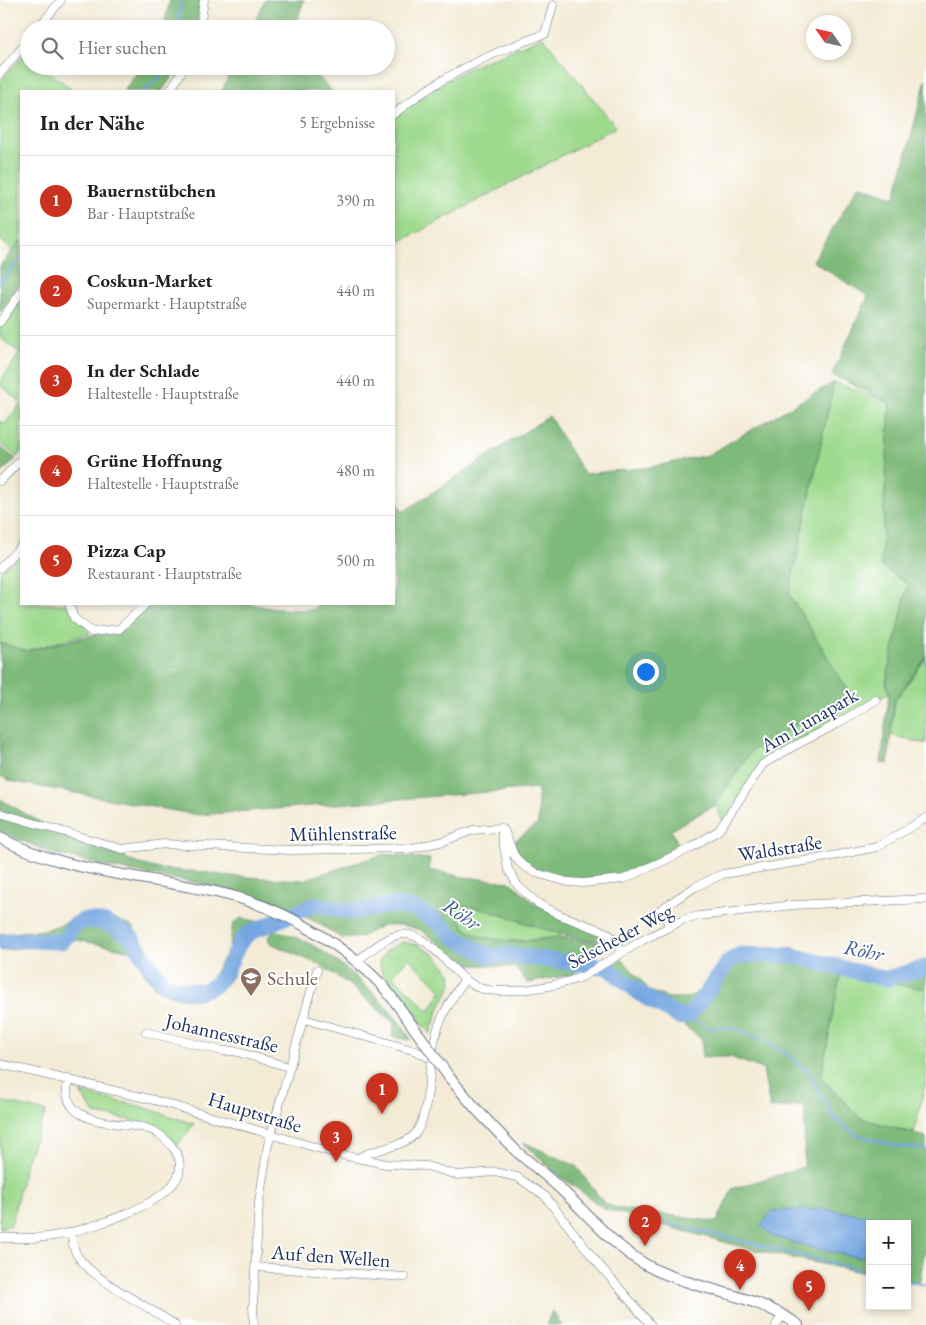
<!DOCTYPE html>
<html lang="de">
<meta charset="utf-8">
<style>
body{margin:0;font-family:"EB Garamond",serif;background:#f2f2f2;color:#202124}
.controls{position:absolute;right:15px;bottom:15px;display:grid;overflow:hidden;border-radius:0px;box-shadow:0 2px 8px #0003}
.controls button{width:45px;height:45px;display:grid;place-items:center;padding:0;border:0;border-bottom:1px solid #e0e0e0;background:#fff;color:#202124;font:25px sans-serif}
.compass{position:absolute;left:806px;top:15px;width:45px;height:45px;border-radius:50%;background:#fff;box-shadow:0 2px 8px #0003;rotate:304deg}
.you{position:absolute;left:645px;top:671px;width:18px;height:18px;margin:-12px;border:4px solid #fff;border-radius:50%;background:#1a73e8;box-shadow:0 0 0 8px #1a73e833}
.badge{display:grid;place-items:center;width:32px;height:32px;border-radius:50%;background:#c8321e;color:#fff;font-size:16px;font-weight:700}
.pin{position:absolute;translate:-50% -41px;filter:drop-shadow(0 1px 2px #0008)}
.pin::after{content:'';position:absolute;top:26px;width:18px;height:15px;background:inherit;clip-path:polygon(0 0,100% 0,50% 100%)}
.list{margin:0;padding:0;list-style:none}
h2{display:flex;justify-content:space-between;align-items:center;height:65px;margin:0;padding:0 20px;font-size:21px}
h2 small{font-size:16px;font-weight:400;color:#757577}
.list li{display:grid;grid-template-columns:32px 1fr auto;gap:15px;align-items:center;box-sizing:border-box;height:90px;padding:0 20px;border-top:1px solid #e0e0e0}
.list b{display:block;font-size:19px;white-space:nowrap}
.list p{margin:0;font-size:16px;white-space:nowrap;color:#757577}
.list em{font-size:16px;font-style:normal;color:#757577}
.icon{flex:none;width:28px;height:28px;fill:none;stroke:currentColor;stroke-width:2;stroke-linecap:round;stroke-linejoin:round}
.map{position:relative;flex:none;width:926px;height:1325px;overflow:hidden}
.search{position:absolute;background:#fff;box-shadow:0 2px 8px #0003;left:20px;top:20px;width:375px;height:55px;display:flex;align-items:center;gap:12px;box-sizing:border-box;padding:0 18px;border-radius:28px;color:#757577;font-size:19px}
.panel{position:absolute;background:#fff;box-shadow:0 2px 8px #0003;left:20px;top:90px;width:375px;height:515px;border-radius:0px}
.map>svg:first-child{display:block}
</style>
<div class="map">
<svg width="926" height="1325" viewBox="0 0 926 1325">
<rect width="100%" height="100%" fill="#fff"/>
<filter id="ink" filterUnits="userSpaceOnUse"><feTurbulence type="fractalNoise" baseFrequency=".02" numOctaves="2"/><feDisplacementMap in="SourceGraphic" scale="10" xChannelSelector="R" yChannelSelector="G"/><feConvolveMatrix kernelMatrix="1 2 1 2 8 2 1 2 1" color-interpolation-filters="sRGB"/></filter>
<filter id="wash" filterUnits="userSpaceOnUse"><feTurbulence type="fractalNoise" baseFrequency=".0096" numOctaves="4" result="noise"/><feDisplacementMap in="SourceGraphic" scale="20" xChannelSelector="R" yChannelSelector="G"/><feGaussianBlur stdDeviation="1.12" result="paint"/><feColorMatrix in="noise" values="0 0 0 0 0 0 0 0 0 0 0 0 0 0 0 0 0 1.4 0 .05"/><feComposite in="paint" operator="in"/></filter>
<g filter="url(#wash)">
<rect width="100%" height="100%" fill="#f3ebd5"/>
<path fill="#9eda8e" stroke="#5c8476" fill-rule="evenodd" d="M543 37 616 127 394 245V117L405 108 464 70Z
M26 52 29 55V66H43L73 91H21V239L13 252 0 239V82Z
M21 298V402L0 385V382L20 353 0 338V328Z
M834 382 890 403 881 566 908 584 886 682 889 693 763 761 723 821 715 805 751 751 850 694 789 594Z
M21 403V452L17 457 0 443V421L5 424Z
M21 550V604H66L90 633 27 651 0 643V572L10 563Z
M926 658V744L891 735 895 701Z
M450 904 472 906 560 933V937C537 940 482 947 465 927 459 921 455 912 450 904Z
M402 942 418 945 435 955 451 973 452 984 438 1011 430 1034 382 974 379 962 386 951ZM408 958 442 990 429 1011 393 976Z
M840 975 926 989V1081L914 1133 860 1118 821 1078Z
M80 1093 140 1106 194 1124 177 1146 162 1132 132 1120 95 1114Z
M0 1101 46 1112 26 1161 11 1225 0 1228Z"/>
<path fill="#7eba79" stroke="#4c746c" d="M170 0H200L196 29H163Z
M265 0H304L294 29H251Z
M141 66H179L162 91H124Z
M233 66H308L332 91H222Z
M926 79V657L894 701 888 764 881 763 889 693 886 682 908 584 881 566 890 403 832 375 868 296 813 261 859 185 895 198Z
M21 240V283L0 312V266Z
M834 382 789 594 850 694 751 751 715 805 671 830 681 850 627 875 600 879 567 880 535 869 518 855 513 842 538 824V788L198 815 14 782 0 776V643L27 651 92 635 118 632 148 604 199 606 215 604H250L275 609 313 610 318 604H394V496L403 512 549 416 584 474 651 467 708 455Z
M0 447 16 459 0 474Z
M0 799 78 844 125 852 126 860 158 869 205 872 227 876 303 880 384 854 430 859 429 870 464 877 510 882 537 905 603 933 600 941C548 938 503 908 451 904L466 929 481 937 516 942 560 937 599 943 595 959 573 974 528 983 514 967 458 964 437 942 421 930 402 925H383L361 937 343 939 316 922 289 909 247 895 203 884 117 869 55 854 0 832Z
M89 915 116 919 133 927 162 973 176 984 194 988 210 981 229 948 233 924 241 918 256 921 260 925C235 939 235 946 226 972 225 976 224 983 221 986 206 1007 168 1000 152 984 144 975 139 961 133 951L77 940 0 951V934L44 930Z
M274 930C286 934 299 938 310 944 341 960 395 1009 411 1040L392 1037 394 1023 347 983 324 967 270 943 268 937Z
M792 947 795 954 886 973 926 961V989L840 975 821 1078 860 1118 926 1137V1245L919 1284 907 1281V1224H870V1227L864 1215 761 1225 772 1236 813 1248 860 1258 870 1253V1274L750 1249 605 1209 553 1171 523 1142 576 1166 604 1203 617 1208 717 1222 732 1189 804 1167 805 1106 770 1108 763 1069 730 1057H702V1039L674 1018 605 970 622 959 650 991 668 998H689L709 984 737 959Z
M552 1311 562 1325H546Z"/>
<path fill="#75a6e0" stroke="#486a9f" d="M825 1209 865 1215 870 1227V1253L860 1258 813 1248 772 1236 761 1225 773 1211Z"/>
<g fill="none" stroke-linecap="round" stroke-linejoin="round">
<path stroke="#75a6e0" stroke-width="2.5" d="M178 29 181 0
M143 91 163 74 167 66
M0 282 21 257
M686 1016 707 1027 736 1029 779 1048 807 1071 835 1119 857 1135 897 1146 926 1149
M659 1221 870 1272
M907 1281 926 1285"/>
<path stroke="#75a6e0" stroke-width="16" d="M0 942 28 940 61 942 68 935 72 927 84 920 104 922 120 930 131 937 154 972 165 985 185 990 202 991 215 985 224 975 240 942 249 933 316 904 350 912 396 905 417 910 438 922 455 938 490 956 510 955 607 967 642 995 679 1017 686 1016 696 1008 728 962 740 955H790L886 979 926 967"/>
</g>
</g>
<g filter="url(#ink)">
<g fill="none" stroke-linecap="round" stroke-linejoin="round">
<g stroke="#677188" stroke-width="9">
<path id="street" d="M40 26 61 0
M200 29 204 0
M0 74 29 39
M170 91 185 66
M394 114C438 77 490 53 545 34L553 5
M0 322 21 292
M0 481 21 460
M0 568 21 546
M69 604 74 618 92 632 119 629 146 604
M0 813 122 849 165 844 290 850 413 848 444 841 473 830 501 828
M501 828 504 830 514 855 521 864 536 873 568 882 583 883 624 879 691 848 719 830 763 764 794 746 837 724 876 700
M502 835 508 869 518 886 537 903 560 915 605 932 615 939 621 952
M670 927 661 909 695 887 723 874 817 859 877 847 926 818
M356 962C397 928 410 922 448 963 457 973 465 981 477 987 500 997 558 986 582 977L643 940 683 920 699 916 793 905 926 899
M304 1019 416 1051 432 1059
M146 1032 223 1051H234L289 1067
M0 1064 154 1100 338 1154 386 1164 427 1166 457 1175 495 1172 517 1177 545 1196 595 1260 651 1325
M358 1158C375 1148 401 1148 414 1135 430 1119 429 1062 435 1038 440 1016 452 999 464 980
M71 1232C72 1240 73 1248 77 1255 93 1281 149 1306 175 1325
M0 1238C17 1238 36 1239 53 1236 83 1231 171 1205 179 1173 181 1164 179 1155 173 1148 167 1139 156 1131 146 1128 117 1121 58 1127 68 1079
M256 1267 405 1277
M254 1325 253 1307 259 1202 268 1145 317 970
M776 1325 783 1315"/>
</g>
<g stroke="#677188" stroke-width="12">
<path id="secondary" d="M0 838C42 860 88 869 135 877 172 884 211 889 246 900 296 916 345 947 381 984 395 1000 407 1019 420 1036
M516 1151C534 1166 552 1180 568 1196 596 1223 620 1253 656 1270 703 1292 754 1293 798 1325"/>
</g>
<use href="#street" stroke="#fff" stroke-width="8"/>
<use href="#secondary" stroke="#fff" stroke-width="10"/>
<g stroke="#677188" stroke-width="12" stroke-linecap="butt">
<path id="secondary-bridge" d="M420 1036 449 1077 477 1110 516 1151"/>
</g>
<use href="#secondary-bridge" stroke="#fff" stroke-width="10"/>
</g>
</g>
<defs>
<g id="school-pin" transform="scale(1.125)"><path d="M0 17L-7.5 6A9.5 9.5 0 1 1 7.5 6Z" fill="#8d6e63" stroke="#fff"/><path d="M0-5L7-2L0 1L-7-2ZM-4 1L0 2.5L4 1V4Q0 6-4 4Z" fill="#fff"/></g>
</defs>
<g fill-rule="evenodd">
<use href="#school-pin" x="251" y="978"/>
</g>
<g text-anchor="middle" dominant-baseline="central" stroke-width="4" stroke-linejoin="round" paint-order="stroke">
<g font-size="20" fill="#1b2f5e" stroke="#fff">
<text transform="translate(809 720) rotate(-30)">Am Lunapark</text>
<text transform="translate(343 833) rotate(-1)">Mühlenstraße</text>
<text transform="translate(780 848) rotate(-9)">Waldstraße</text>
<text transform="translate(620 936) rotate(-28)">Selscheder Weg</text>
<text transform="translate(222 1033) rotate(13)">Johannesstraße</text>
<text transform="translate(255 1112) rotate(17)">Hauptstraße</text>
<text transform="translate(331 1256) rotate(4)">Auf den Wellen</text>
</g>
<g font-size="20" fill="#785e54" stroke="#fff" text-anchor="start">
<text x="267" y="978">Schule</text>
</g>
<g font-size="21" font-style="italic" fill="#3a598c" stroke="#fff">
<text transform="translate(462 914) rotate(34)">Röhr</text>
<text transform="translate(864 950) rotate(12)">Röhr</text>
</g>
</g>
</svg>
<div class="controls">
<button>+</button>
<button>−</button>
</div>
<svg class="compass" viewBox="-18 -18 36 36"><path d="M0-13l5 13h-10z" fill="#e53935"/><path d="M0 13l5-13h-10z" fill="#757577"/></svg>
<div class="you"></div>
<div class="pin badge" style="left:382px;top:1114px">1</div>
<div class="pin badge" style="left:645px;top:1246px">2</div>
<div class="pin badge" style="left:336px;top:1162px">3</div>
<div class="pin badge" style="left:740px;top:1290px">4</div>
<div class="pin badge" style="left:809px;top:1311px">5</div>
<div class="search"><svg class="icon" aria-label="search" viewBox="0 0 24 24"><circle cx="10" cy="10" r="6"/><path d="M15 15l6 6"/></svg>Hier suchen</div>
<section class="panel">
<h2>In der Nähe<small>5 Ergebnisse</small></h2>
<ul class="list">
<li><span class="badge">1</span><div><b>Bauernstübchen</b><p>Bar · Hauptstraße</p></div><em>390 m</em></li>
<li><span class="badge">2</span><div><b>Coskun-Market</b><p>Supermarkt · Hauptstraße</p></div><em>440 m</em></li>
<li><span class="badge">3</span><div><b>In der Schlade</b><p>Haltestelle · Hauptstraße</p></div><em>440 m</em></li>
<li><span class="badge">4</span><div><b>Grüne Hoffnung</b><p>Haltestelle · Hauptstraße</p></div><em>480 m</em></li>
<li><span class="badge">5</span><div><b>Pizza Cap</b><p>Restaurant · Hauptstraße</p></div><em>500 m</em></li>
</ul>
</section>
</div>
